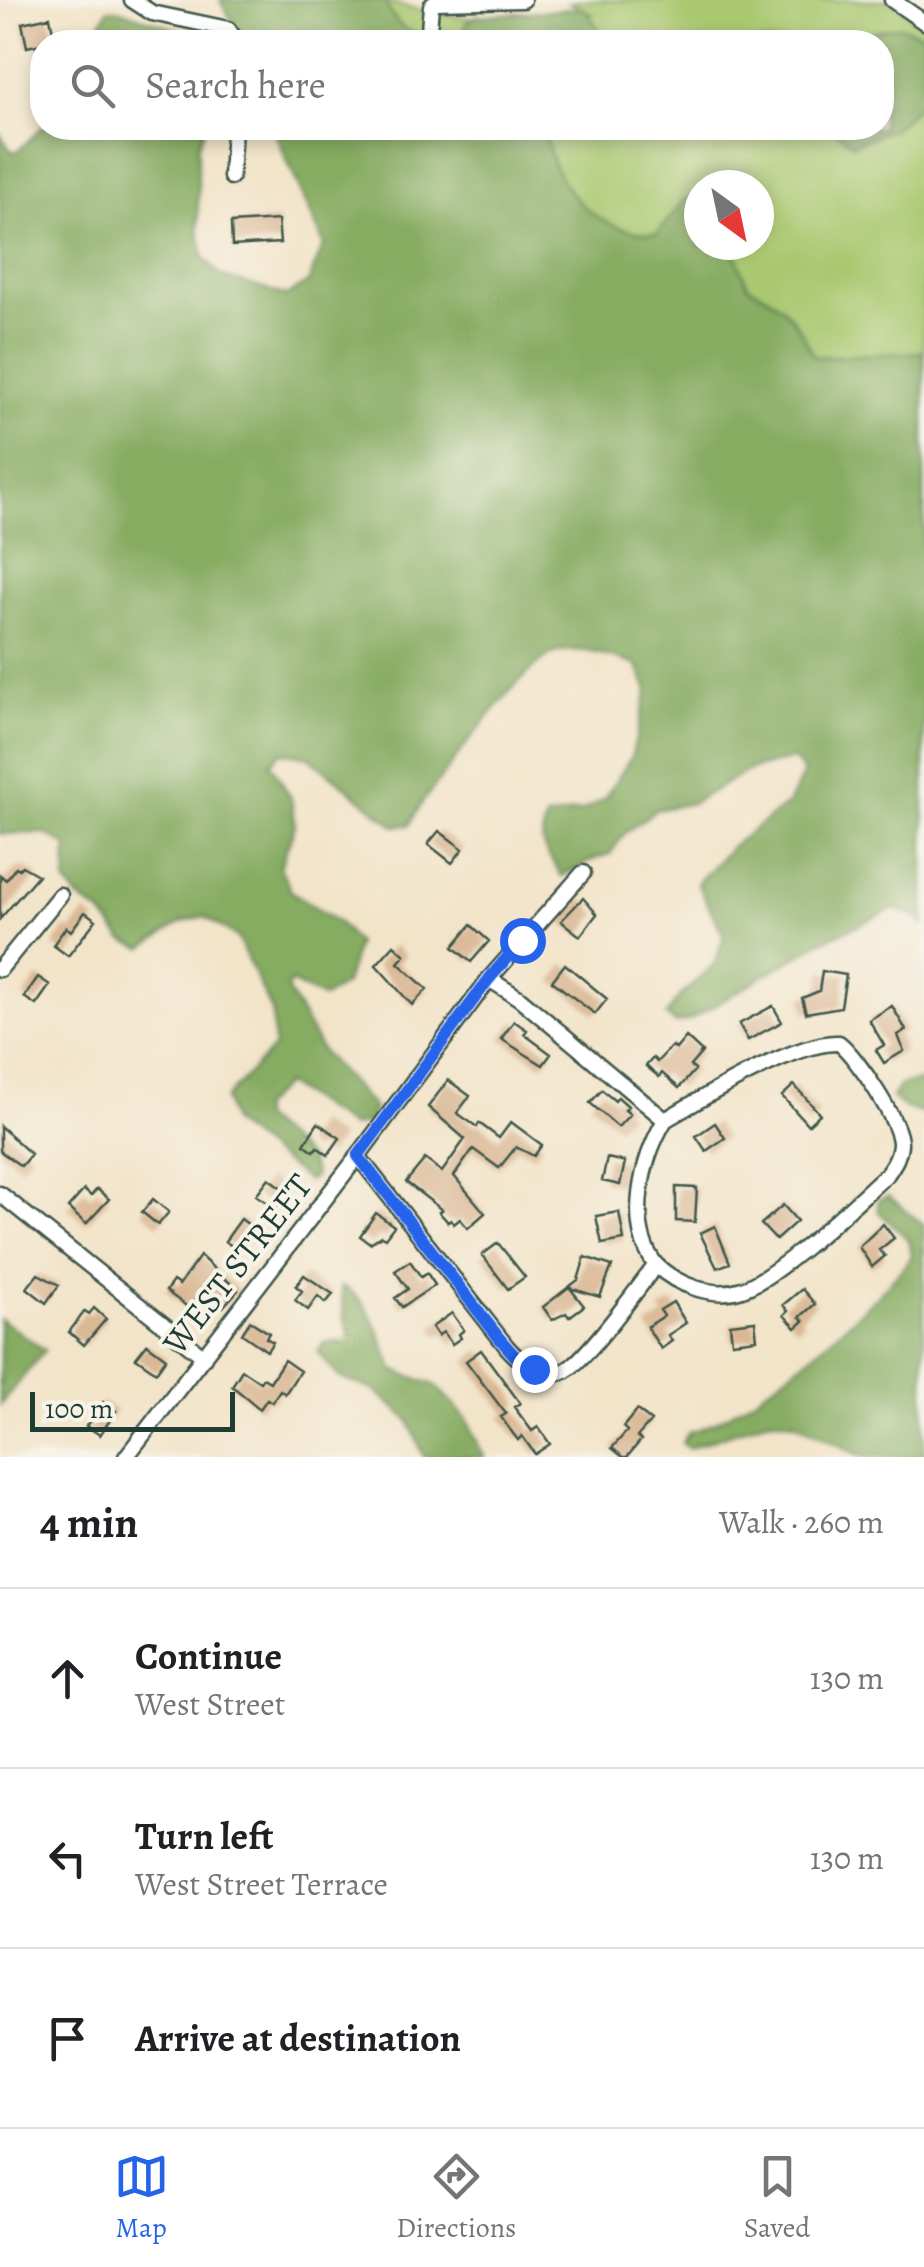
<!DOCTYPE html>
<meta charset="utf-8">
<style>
body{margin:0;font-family:Alegreya,serif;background:#f2f2f2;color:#202124}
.compass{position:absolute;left:684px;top:170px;width:90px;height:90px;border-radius:50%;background:#fff;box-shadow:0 5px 15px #0003;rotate:147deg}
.scale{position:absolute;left:30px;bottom:25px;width:205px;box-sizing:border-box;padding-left:10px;border:5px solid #1f3d34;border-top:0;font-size:28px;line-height:35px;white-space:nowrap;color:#1f3d34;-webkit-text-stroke:8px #f7f3e8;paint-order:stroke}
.stop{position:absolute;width:30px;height:30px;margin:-22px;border:8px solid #2563eb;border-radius:50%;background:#fff}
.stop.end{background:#2563eb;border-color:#fff;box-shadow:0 2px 10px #0008}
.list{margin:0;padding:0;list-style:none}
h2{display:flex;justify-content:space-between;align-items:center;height:130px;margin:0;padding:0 40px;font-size:42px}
h2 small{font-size:32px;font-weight:400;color:#757577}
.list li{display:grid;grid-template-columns:65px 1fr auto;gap:30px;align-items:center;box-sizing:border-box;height:180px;padding:0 40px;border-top:2px solid #e0e0e0}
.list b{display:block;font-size:38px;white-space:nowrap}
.list p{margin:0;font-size:32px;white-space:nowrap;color:#757577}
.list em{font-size:32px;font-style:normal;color:#757577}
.icon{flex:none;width:55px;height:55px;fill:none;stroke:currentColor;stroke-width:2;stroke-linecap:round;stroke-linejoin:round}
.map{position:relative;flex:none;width:924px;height:1457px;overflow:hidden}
.search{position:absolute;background:#fff;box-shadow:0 5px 15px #0003;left:30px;right:30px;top:30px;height:110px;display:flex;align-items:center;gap:25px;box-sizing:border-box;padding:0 35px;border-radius:40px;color:#757577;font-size:38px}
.sheet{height:670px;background:#fff}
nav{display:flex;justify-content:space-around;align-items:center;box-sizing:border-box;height:140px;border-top:2px solid #e0e0e0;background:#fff;font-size:28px;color:#757577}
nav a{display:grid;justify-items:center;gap:5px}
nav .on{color:#2563eb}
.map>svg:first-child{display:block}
</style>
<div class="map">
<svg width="924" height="1457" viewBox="0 0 924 1457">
<rect width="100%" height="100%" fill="#f7f3e8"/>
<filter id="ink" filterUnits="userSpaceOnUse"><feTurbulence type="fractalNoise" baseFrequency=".01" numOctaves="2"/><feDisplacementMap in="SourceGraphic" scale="20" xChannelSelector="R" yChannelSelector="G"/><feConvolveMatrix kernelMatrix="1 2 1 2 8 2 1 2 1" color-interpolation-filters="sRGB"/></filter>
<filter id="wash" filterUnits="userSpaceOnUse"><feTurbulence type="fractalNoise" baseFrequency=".0048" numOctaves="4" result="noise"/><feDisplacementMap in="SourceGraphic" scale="40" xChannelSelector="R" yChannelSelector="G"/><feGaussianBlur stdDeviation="2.25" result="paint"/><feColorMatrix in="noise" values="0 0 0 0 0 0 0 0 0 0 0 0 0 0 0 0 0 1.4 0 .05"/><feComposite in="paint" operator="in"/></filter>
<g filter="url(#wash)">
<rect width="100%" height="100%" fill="#f2e4c9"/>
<path fill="#a9c870" stroke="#648252" stroke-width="2.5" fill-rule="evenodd" d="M381 0C450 20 520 27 592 14L569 3 582 0H887L924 23V727L366 352 279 128H882V42H247ZM699 185H759V245H699Z"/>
<path fill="#86ac62" stroke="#52744b" stroke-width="2.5" d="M220 0H385C399 38 414 31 447 42H244Z
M584 8 600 31 601 42H461L466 24 475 16Z
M108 9 120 10 215 42H92Z
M899 26 924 35V100L893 129 853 144 830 128H882V42H826Z
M42 127 205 128 198 145V228L204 258 221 276 287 296 309 281 324 244 273 128H565L546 138C558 195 598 232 657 234L685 199 699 196V245H737V259L748 286C785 303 798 321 814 357L924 352V925L913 915 893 909 822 941 690 1020 675 1023 666 1016 676 1000 715 964 724 936 697 883 732 846 788 804 804 773 793 759 751 769 692 803 655 810 624 834 610 854C590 858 579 869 561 876 548 848 536 854 546 818L582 811 604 799 631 758 648 690 637 665C611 657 588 647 561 651 526 657 448 770 423 801L409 825 394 826 309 757 281 752 270 763 291 798 295 825 280 867 291 891 339 923 357 943 345 984 323 998 291 982 287 989 323 1053 374 1108 369 1122 352 1127 285 1084 261 1107V1118L309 1159 315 1176 308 1181 232 1123 225 1099 274 1047 272 1011 237 937 204 916 182 922 143 948 123 940 102 914 77 897 66 882 67 846 45 833 0 834V134L11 151H18Z
M924 1080V1114L903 1107 892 1097 900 1085Z
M888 1196 924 1225V1457H863L794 1422 770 1419 689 1448 682 1443 689 1432C744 1420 879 1303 912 1256L909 1240 878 1211V1200Z
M341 1286C372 1300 381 1340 394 1370L435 1385 466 1418 484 1457H424L408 1419 374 1390 339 1377 318 1352 324 1343 351 1340 344 1316Z
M0 1319 45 1350 0 1405Z"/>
<g id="blocks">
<path fill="#dab895" d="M50 17 55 41 27 47 22 23Z
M278 220 280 243 232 246 231 223Z
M439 831 463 849 452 863 428 844Z
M22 866 38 875 0 919V875L6 880 16 867 19 869Z
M583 898 597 914 580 936 561 921Z
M85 912 96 920 68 956 53 945 66 927 71 931Z
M471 925 489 941 471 962 453 947Z
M394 945 405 955 398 963 427 989 412 1005 376 965Z
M565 964 607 999 595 1014 552 981Z
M822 971 846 975 841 1007 806 1013 802 998 819 991Z
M38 977 50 985 36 1005 24 997Z
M773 1006 782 1022 748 1040 739 1024Z
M892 1006 906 1030 898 1035 904 1051 884 1063 876 1050 884 1045 869 1020Z
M514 1021 527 1030 524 1034 551 1054 543 1065 501 1039Z
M686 1037 702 1052 690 1066 695 1070 679 1088 662 1073 659 1077 646 1066 653 1058 657 1062 672 1046 676 1049Z
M448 1080 470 1096 457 1113 477 1127 479 1123 499 1138 511 1122 542 1145 534 1156 516 1147 499 1168 473 1149 454 1176 485 1213 468 1228 460 1219 454 1224 451 1220 448 1222 439 1212 442 1210 406 1182 425 1159 442 1172 465 1139 428 1107Z
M794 1085 820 1114 808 1125 782 1096Z
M602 1090 615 1101 618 1097 628 1106 625 1110 630 1114 618 1127 590 1103Z
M318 1123 340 1138 328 1155 317 1147 314 1151 304 1144Z
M715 1123 725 1138 706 1151 696 1136Z
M0 1126 31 1154 21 1166 0 1151Z
M607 1158 625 1162 620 1185 602 1181Z
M269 1178 288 1192 275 1208 256 1195Z
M676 1187 697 1188 695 1222 676 1221Z
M97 1189 109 1199 86 1224 68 1208 84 1190 91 1196Z
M153 1199 169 1212 158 1225 142 1212Z
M783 1205 797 1221 776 1240 761 1224Z
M619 1212 624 1240 602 1244 596 1216Z
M376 1213 394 1226 385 1238 381 1236 370 1243 360 1236Z
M241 1219 256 1230 240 1252 225 1241Z
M883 1224 894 1238 879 1250 885 1256 872 1267 859 1247Z
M715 1226 730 1263 717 1268 700 1233Z
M498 1243 525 1277 508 1289 482 1255Z
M200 1256 238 1290 223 1307 203 1289 189 1308 166 1291 173 1281 179 1285Z
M585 1257 612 1266 600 1297 570 1288 584 1306 569 1317 566 1313 552 1320 543 1307 578 1280Z
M410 1261 421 1277 427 1273 435 1285 402 1307 395 1298 408 1289 395 1271Z
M38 1274 59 1285 46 1303 27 1288Z
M304 1275 333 1294 326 1303 318 1296 308 1310 295 1300 302 1291 296 1286Z
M802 1289 815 1304 800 1317 804 1321 796 1328 784 1315 788 1311 783 1305Z
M673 1302 686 1323 668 1335 672 1341 661 1349 647 1327 664 1316 660 1310Z
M94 1308 106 1319 84 1345 69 1332 85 1311 89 1314Z
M452 1313 464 1330 459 1334 461 1338 452 1344 443 1332 438 1336 432 1327Z
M250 1321 269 1333 266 1338 273 1342 267 1351 242 1334Z
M755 1321 757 1339 732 1342 730 1324Z
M147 1344 166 1358 156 1372 136 1358Z
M481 1350 520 1403 514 1407 532 1431 538 1427 550 1444 535 1454 522 1436 518 1440 508 1427 501 1417 506 1414 466 1361Z
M284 1360 300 1371 285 1394 280 1390 272 1402 267 1399 260 1409 232 1386 242 1370 260 1382 263 1378 270 1382Z
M103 1402 116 1411 100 1435 86 1426Z
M637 1410 651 1421 637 1437 641 1440 627 1457H623L612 1448 627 1431 623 1427Z"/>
</g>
</g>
<g filter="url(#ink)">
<use href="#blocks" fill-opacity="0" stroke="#3f564a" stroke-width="2.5"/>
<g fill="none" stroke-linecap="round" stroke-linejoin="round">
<g stroke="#3f564a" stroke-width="19">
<path id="minor" d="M132 0 152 13 228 29 237 42
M892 0 924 22
M429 30 431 6 436 2 523 0
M231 177 234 128
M0 969 60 895
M358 1156 507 1347C520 1362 541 1378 562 1372 583 1366 639 1286 656 1265 625 1225 642 1159 665 1120L519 998 489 979
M0 1194 204 1357
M656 1265C677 1285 713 1299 742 1289 778 1278 856 1202 887 1174 893 1165 899 1157 900 1145 902 1124 856 1056 839 1043 798 1040 702 1098 665 1120
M126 1457 358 1156 489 979 583 873"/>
</g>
<use href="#minor" stroke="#fff" stroke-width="14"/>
</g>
</g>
<g fill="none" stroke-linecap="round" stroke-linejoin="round" filter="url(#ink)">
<path stroke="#2563eb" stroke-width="12" d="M522 940 489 979 358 1156 500 1339 514 1355 534 1369"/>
</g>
<g text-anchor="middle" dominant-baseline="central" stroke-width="8" stroke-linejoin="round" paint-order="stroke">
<g font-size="35" fill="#1f3d34" stroke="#f7f3e8">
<text transform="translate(237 1264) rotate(-52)">WEST STREET</text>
</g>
</g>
</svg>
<svg class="compass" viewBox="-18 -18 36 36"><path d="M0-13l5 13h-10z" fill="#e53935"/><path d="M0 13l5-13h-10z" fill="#757577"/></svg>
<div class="scale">100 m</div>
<div class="stop" style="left:522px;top:940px"></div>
<div class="stop end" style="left:534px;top:1369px"></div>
<div class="search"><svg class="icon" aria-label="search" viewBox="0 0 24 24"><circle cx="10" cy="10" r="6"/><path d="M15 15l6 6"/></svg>Search here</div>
</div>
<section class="sheet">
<h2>4 min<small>Walk · 260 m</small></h2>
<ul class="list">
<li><svg class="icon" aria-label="ahead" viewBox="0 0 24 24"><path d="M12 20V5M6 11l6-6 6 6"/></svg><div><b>Continue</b><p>West Street</p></div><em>130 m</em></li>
<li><svg class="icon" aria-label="left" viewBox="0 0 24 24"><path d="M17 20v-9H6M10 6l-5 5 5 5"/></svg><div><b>Turn left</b><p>West Street Terrace</p></div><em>130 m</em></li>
<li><svg class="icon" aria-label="arrive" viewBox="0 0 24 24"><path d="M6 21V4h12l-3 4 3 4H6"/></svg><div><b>Arrive at destination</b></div></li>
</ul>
</section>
<nav>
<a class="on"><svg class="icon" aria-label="map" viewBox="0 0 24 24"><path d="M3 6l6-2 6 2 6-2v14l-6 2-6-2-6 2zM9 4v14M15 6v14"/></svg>Map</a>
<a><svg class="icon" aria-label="directions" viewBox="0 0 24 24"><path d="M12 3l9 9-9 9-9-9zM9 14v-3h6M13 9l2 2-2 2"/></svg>Directions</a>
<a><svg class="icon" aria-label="saved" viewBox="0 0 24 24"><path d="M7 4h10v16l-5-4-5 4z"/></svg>Saved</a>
</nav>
